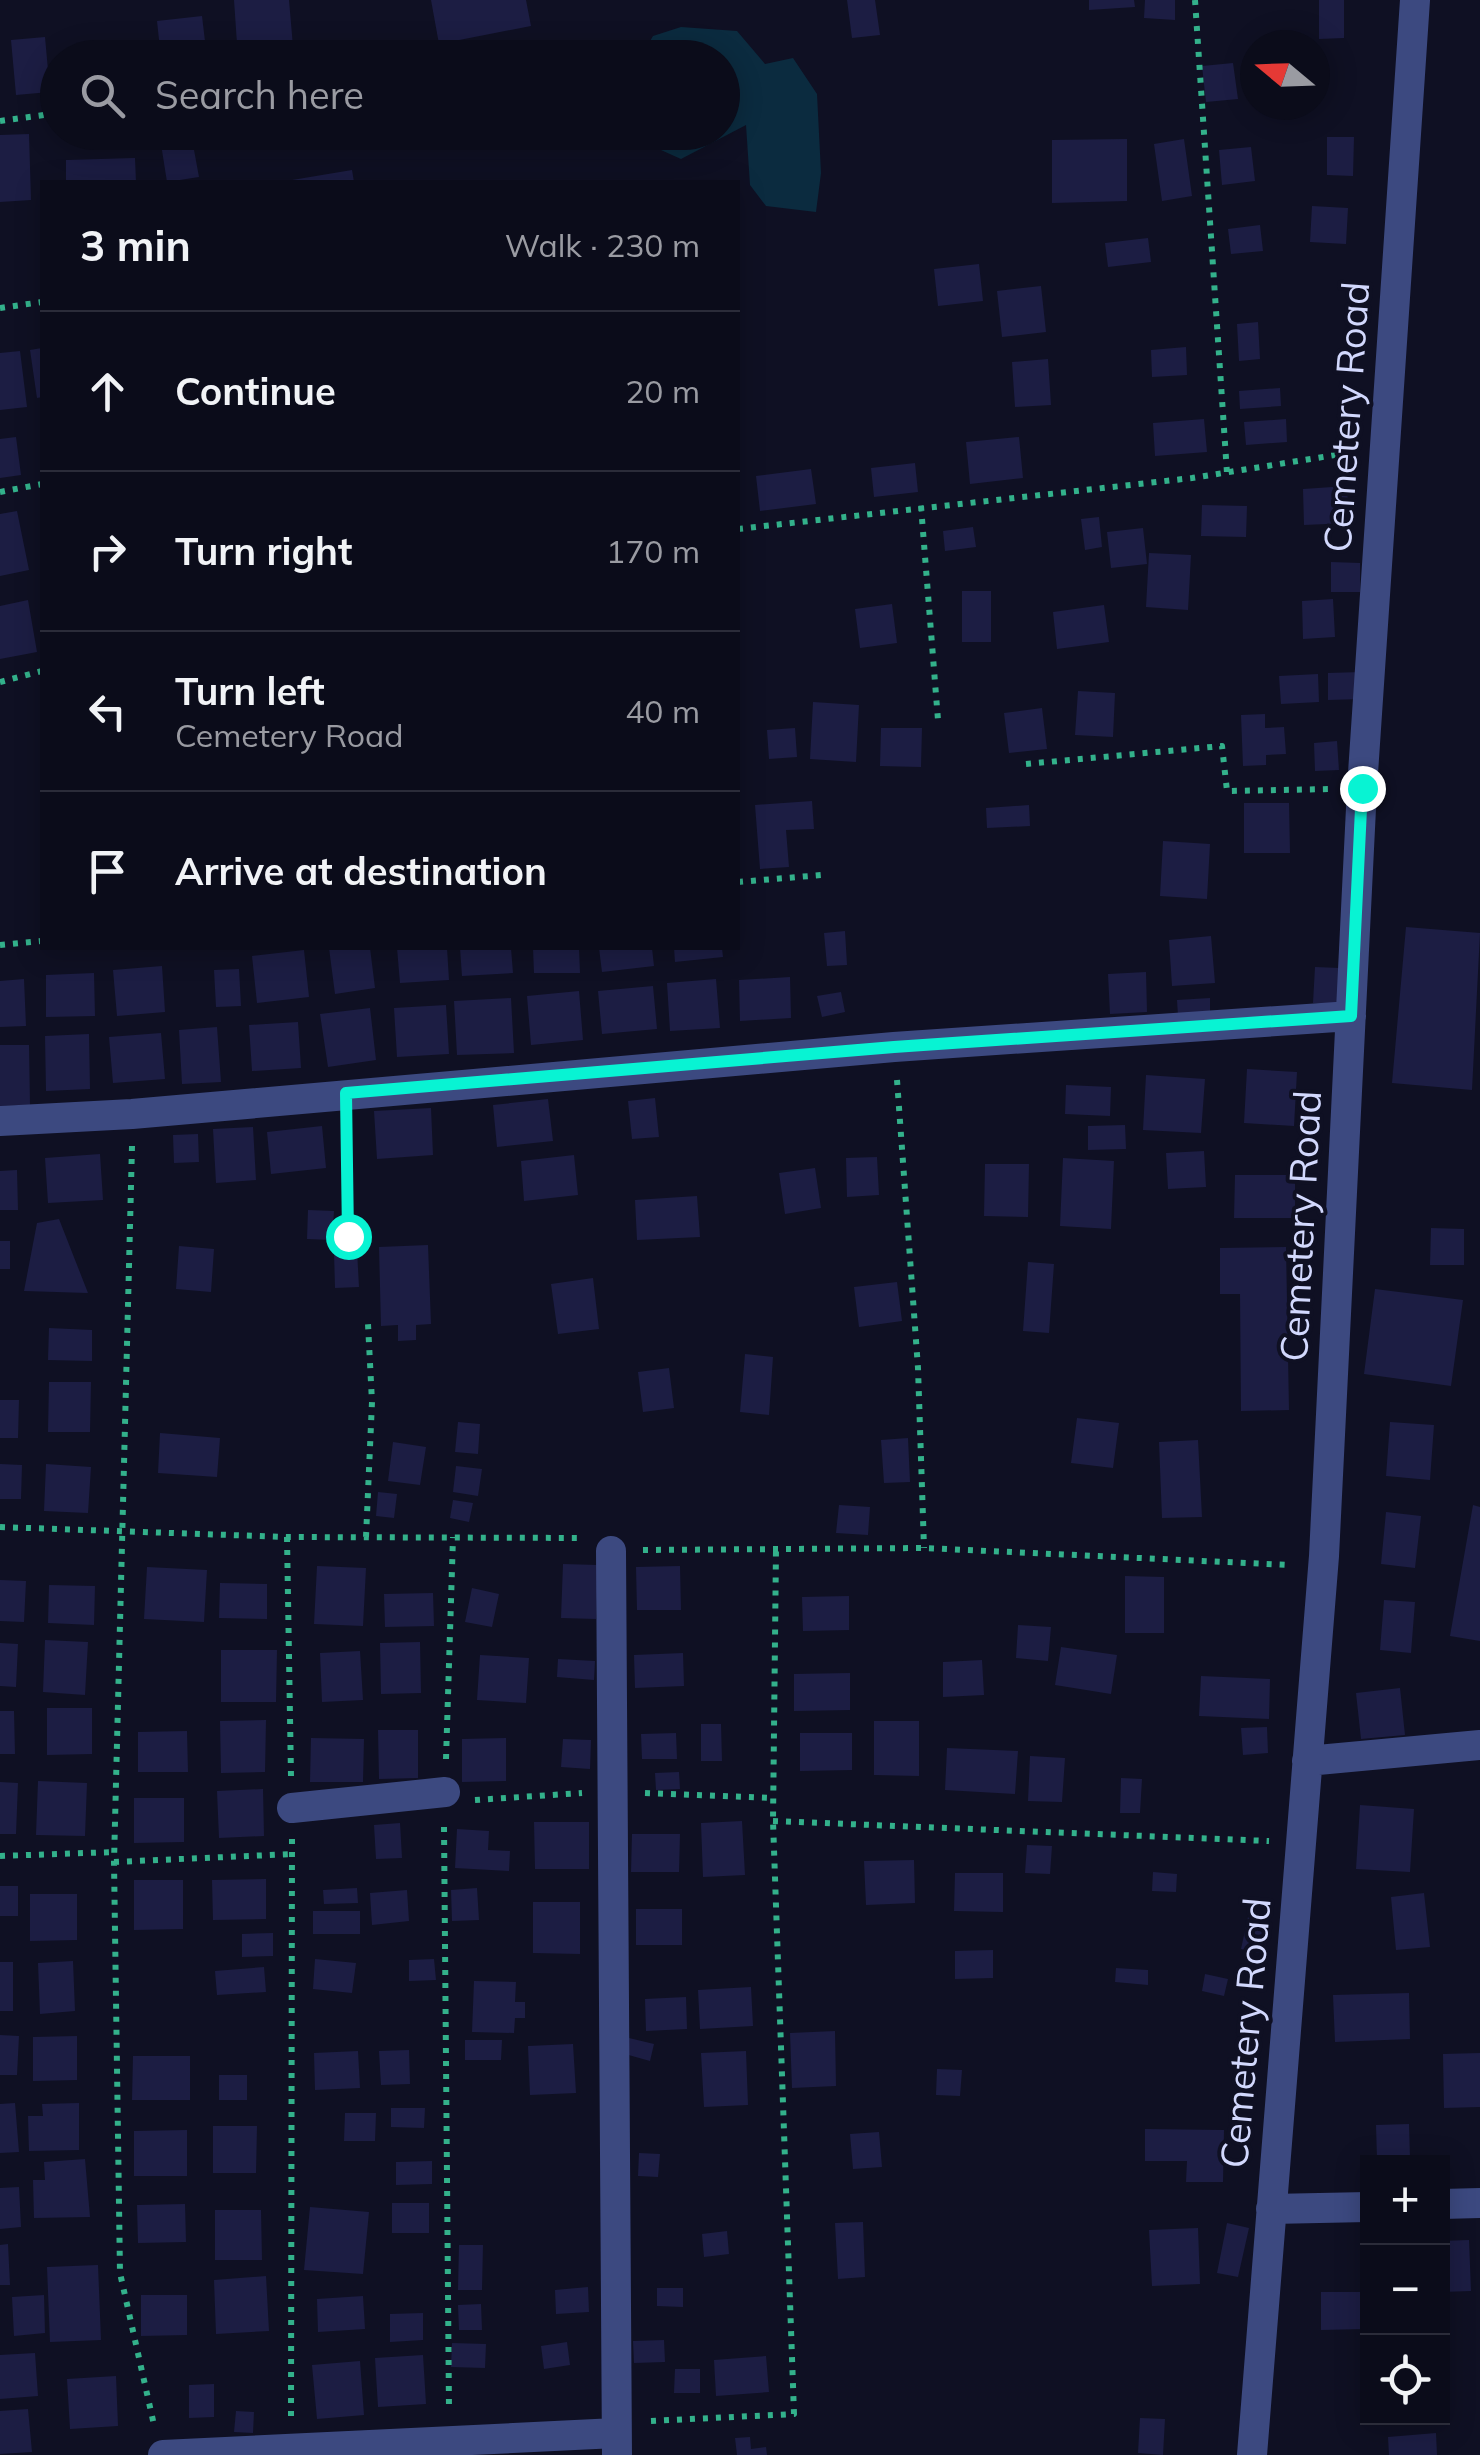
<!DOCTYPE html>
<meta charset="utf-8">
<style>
body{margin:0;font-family:Mulish,sans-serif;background:#141523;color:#f1f3f6}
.controls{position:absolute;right:30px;bottom:30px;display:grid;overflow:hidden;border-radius:0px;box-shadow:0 5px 25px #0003}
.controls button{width:90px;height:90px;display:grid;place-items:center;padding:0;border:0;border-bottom:2px solid #2b2c39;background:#0b0c1a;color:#f1f3f6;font:50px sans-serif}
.compass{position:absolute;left:1240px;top:30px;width:90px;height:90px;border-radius:50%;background:#0b0c1a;box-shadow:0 5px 25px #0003;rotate:289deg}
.stop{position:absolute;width:30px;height:30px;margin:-22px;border:8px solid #08f3d3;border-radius:50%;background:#fff}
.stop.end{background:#08f3d3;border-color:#fff;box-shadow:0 2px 10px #0008}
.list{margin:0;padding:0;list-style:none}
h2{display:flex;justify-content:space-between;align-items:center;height:130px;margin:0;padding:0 40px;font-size:42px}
h2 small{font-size:32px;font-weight:400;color:#9a9ba2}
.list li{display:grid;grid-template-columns:65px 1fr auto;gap:30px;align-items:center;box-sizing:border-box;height:160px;padding:0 40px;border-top:2px solid #2b2c39}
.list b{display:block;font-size:38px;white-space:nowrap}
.list p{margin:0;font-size:32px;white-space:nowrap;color:#9a9ba2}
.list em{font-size:32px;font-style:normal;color:#9a9ba2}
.icon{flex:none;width:55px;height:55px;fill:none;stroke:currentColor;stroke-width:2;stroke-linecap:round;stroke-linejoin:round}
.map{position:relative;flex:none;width:1480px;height:2455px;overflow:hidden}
.search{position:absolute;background:#0b0c1a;box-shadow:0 5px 25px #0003;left:40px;top:40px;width:700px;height:110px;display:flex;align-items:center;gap:25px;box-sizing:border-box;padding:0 35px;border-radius:55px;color:#9a9ba2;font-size:38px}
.panel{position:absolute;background:#0b0c1a;box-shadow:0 5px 25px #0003;left:40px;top:180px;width:700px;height:770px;border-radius:0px}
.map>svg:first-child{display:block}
</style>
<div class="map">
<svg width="1480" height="2455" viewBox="0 0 1480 2455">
<rect width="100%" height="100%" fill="#0f1023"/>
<path fill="#0b2b3f" d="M681 27 737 31 765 64 793 58 817 94 821 173 816 212 766 206 750 185 746 125 681 159 623 133 722 132V58L641 57 653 36Z"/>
<path fill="#1c1d43" d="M234 0H289L294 58H238Z
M431 0H526L531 26 439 44Z
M847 0H875L880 35 852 38Z
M1089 0H1134L1135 7 1089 10Z
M1145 0H1175V20L1144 18Z
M1319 0H1344V38L1319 39Z
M202 16 207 58H161L157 21Z
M45 37 50 92 16 95 11 40Z
M1233 63 1238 99 1206 102 1202 66Z
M29 134 31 200 0 202V135Z
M1327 137H1354L1353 176 1327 175Z
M192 139 199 177 167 182 161 144Z
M1127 139V201L1052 203V140Z
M1184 139 1192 196 1162 201 1154 144Z
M1251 147 1255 181 1222 185 1219 150Z
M135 158 136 182H66V160Z
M352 170 354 182H292V180Z
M1312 206 1348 208 1346 244 1310 242Z
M1260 225 1263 251 1231 254 1228 229Z
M1148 238 1151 262 1108 267 1105 243Z
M979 264 983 301 938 306 934 269Z
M1041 286 1046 332 1002 337 997 291Z
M1258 322 1260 359 1239 361 1237 324Z
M1186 347 1187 375 1152 377 1151 350Z
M42 348V397L37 398 30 350Z
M20 351 27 407 0 410V353Z
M1048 359 1051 405 1015 407 1012 362Z
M1280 388 1281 406 1240 409 1239 391Z
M1204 419 1207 452 1155 456 1153 423Z
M1286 419 1287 442 1246 445 1244 422Z
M16 437 21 475 0 478V439Z
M1019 437 1023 478 970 484 966 442Z
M915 463 918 492 874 497 871 468Z
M811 469 816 504 760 511 756 476Z
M1347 486 1349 523 1304 525 1303 489Z
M1202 505 1247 506 1246 537 1201 536Z
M17 511 29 570 0 576V514Z
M1099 517 1102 547 1085 550 1081 519Z
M973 527 976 547 945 551 943 531Z
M1143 528 1147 564 1111 568 1107 532Z
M1149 553 1191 555 1188 610 1146 607Z
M1331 562 1360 563V592H1331Z
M962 591H991V642H962Z
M1333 599 1335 637 1303 639 1302 601Z
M28 600 37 652 0 659V606Z
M892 604 897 643 860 648 855 609Z
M1104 605 1109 642 1057 649 1053 612Z
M1361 672 1362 699 1328 700V673Z
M1318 674 1319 702 1281 704 1279 676Z
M1078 691 1115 693 1113 737 1075 735Z
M813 702 859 705 856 762 810 759Z
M1042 708 1047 749 1009 753 1004 713Z
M1265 714V728L1284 727 1286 754 1266 755V765L1243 766 1241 715Z
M795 728 797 757 769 759 767 730Z
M881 728H922L921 767 880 766Z
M1337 741 1339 770 1315 771 1314 743Z
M812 801 814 829 786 830 789 867 760 869 755 805Z
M1244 803H1289L1290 853H1244Z
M1029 805 1030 826 987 828 986 808Z
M1163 841 1210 844 1207 899 1160 896Z
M1406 927 1480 933 1472 1090 1392 1083Z
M845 931 847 965 827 966 824 933Z
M1211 936 1215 983 1172 986 1169 940Z
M329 948H370L375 988 335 994Z
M397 948H447L449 980 400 983Z
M460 948H511L513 973 462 976Z
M533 948H579L580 973H534Z
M599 948H652L654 966 602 972Z
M674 948H722L723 957 675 962Z
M304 950 309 997 257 1003 252 956Z
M162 966 165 1012 117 1016 113 970Z
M1315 967 1340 968 1339 1003H1313Z
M239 969 241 1006 216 1007 214 970Z
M1146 972 1147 1012 1110 1014 1108 974Z
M94 973 95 1016 46 1017V975Z
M790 977 791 1018 740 1021 739 980Z
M24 979 26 1026 0 1027V981Z
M716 979 720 1028 670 1031 667 983Z
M653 986 657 1029 602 1034 598 991Z
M579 991 583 1040 531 1045 527 996Z
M841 992 845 1012 822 1017 817 996Z
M511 998 514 1053 457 1055 454 1001Z
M1210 998V1013L1178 1016 1177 1000Z
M446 1005 449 1054 397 1057 394 1008Z
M370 1008 376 1060 328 1067 320 1014Z
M298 1022 301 1068 252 1071 249 1025Z
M217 1027 221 1082 182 1084 179 1030Z
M161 1033 165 1079 113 1083 109 1037Z
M89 1034 90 1089 46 1091 45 1036Z
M0 1045H29L30 1105 0 1106Z
M1247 1069 1297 1072 1294 1126 1244 1123Z
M1146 1075 1205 1079 1201 1133 1143 1130Z
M1066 1085 1111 1087 1110 1116 1065 1114Z
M655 1098 659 1137 632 1139 628 1101Z
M548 1099 553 1141 497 1147 493 1105Z
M431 1108 433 1155 377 1159 374 1111Z
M1125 1125 1126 1149 1088 1150V1126Z
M322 1126 326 1168 271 1174 267 1132Z
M253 1127 256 1180 216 1183 213 1129Z
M198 1134 199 1162 174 1163 173 1135Z
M1204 1151 1206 1187 1168 1189 1166 1153Z
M100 1154 103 1200 48 1203 45 1158Z
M574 1155 578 1195 524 1201 521 1161Z
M877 1157 879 1195 847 1197 846 1158Z
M1063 1158 1114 1161 1111 1229 1060 1226Z
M985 1164H1029L1028 1217 984 1216Z
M815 1168 821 1208 785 1214 779 1173Z
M17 1170 18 1210H0V1171Z
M1235 1175H1295V1218H1234Z
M697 1196 700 1237 637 1240 635 1200Z
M308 1210 334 1211 332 1240 307 1239Z
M59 1219 88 1293 24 1291 37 1223Z
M1431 1228 1464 1229V1265H1430Z
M0 1241H10V1269H0Z
M428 1245 431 1324 416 1325V1340L398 1341V1325L381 1326 379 1247Z
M179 1246 214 1249 211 1292 176 1289Z
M1286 1247 1289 1410 1241 1411 1240 1294H1220V1248Z
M357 1250 359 1287 335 1288 334 1252Z
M1028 1262 1054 1264 1049 1333 1023 1331Z
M593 1278 599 1329 558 1334 551 1284Z
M897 1282 902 1321 859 1327 854 1287Z
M1375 1289 1463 1300 1451 1386 1364 1374Z
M49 1328 92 1330V1361L48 1360Z
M745 1354 773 1357 769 1415 740 1412Z
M669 1368 674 1408 643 1412 638 1372Z
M49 1382H91L90 1432H48Z
M0 1400H19L18 1438H0Z
M1077 1418 1119 1423 1113 1468 1071 1463Z
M458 1422 480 1424 478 1454 455 1452Z
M1390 1422 1434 1425 1430 1480 1386 1476Z
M160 1433 220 1438 217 1477 158 1473Z
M908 1438 910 1482 884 1483 881 1440Z
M1198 1440 1202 1517 1162 1518 1159 1442Z
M393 1442 426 1447 420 1485 388 1481Z
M0 1464 22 1465 21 1499H0Z
M46 1464 91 1467 88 1513 44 1511Z
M456 1466 482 1469 478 1496 453 1492Z
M378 1492 397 1494 394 1518 376 1516Z
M453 1500 473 1503 469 1522 450 1518Z
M839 1505 870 1507 868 1535 836 1533Z
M1473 1505 1480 1507V1641L1450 1636Z
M1386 1512 1421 1516 1415 1568 1381 1564Z
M563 1564 598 1565 596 1619 561 1618Z
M317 1566 366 1568 363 1626 314 1624Z
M680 1566 681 1610H637L636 1567Z
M147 1567 207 1570 204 1622 144 1619Z
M1125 1576 1164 1577V1633H1125Z
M0 1580 26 1581 24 1622 0 1621Z
M220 1583 267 1584V1619L219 1618Z
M49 1585 95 1586 94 1625 48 1623Z
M472 1588 499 1594 492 1627 465 1622Z
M433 1593 434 1626 385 1627 384 1594Z
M849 1596V1630L803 1631 802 1597Z
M1384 1600 1415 1602 1411 1653 1380 1650Z
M1018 1625 1051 1627 1048 1661 1016 1658Z
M45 1640 88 1642 85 1695 43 1692Z
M420 1642 421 1693 381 1694 380 1643Z
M0 1643 18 1644 16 1687 0 1686Z
M1061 1647 1117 1655 1111 1694 1055 1685Z
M221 1650H277L276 1702H221Z
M360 1651 363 1700 322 1702 320 1653Z
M683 1653 684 1686 635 1688 634 1655Z
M480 1655 529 1658 526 1703 477 1700Z
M558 1659 595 1661 594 1680 557 1677Z
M982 1660 984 1695 943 1697V1662Z
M850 1673V1710L794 1711V1674Z
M1201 1676 1270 1679 1269 1719 1199 1716Z
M1400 1688 1405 1735 1361 1739 1356 1693Z
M47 1708H92V1754L47 1755Z
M0 1711H14L15 1754H0Z
M266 1720 265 1772 221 1773 220 1721Z
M874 1721H919V1776L874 1775Z
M701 1724H721L722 1761H701Z
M1267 1727 1268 1753 1243 1755 1241 1728Z
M378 1730H418V1778L379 1779Z
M187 1731 188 1772H138V1732Z
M676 1733 677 1759H642L641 1734Z
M800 1733H852V1770L800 1771Z
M311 1738 364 1739 363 1782H310Z
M506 1738V1781L462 1782V1739Z
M563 1739 591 1740 590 1769 561 1767Z
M947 1748 1018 1751 1015 1794 945 1790Z
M1030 1756 1065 1758 1062 1802 1028 1801Z
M679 1772 680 1789 656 1790 655 1773Z
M1121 1778 1142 1779 1140 1813H1120Z
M38 1781 87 1783 85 1836 36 1835Z
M0 1782 18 1783 16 1834H0Z
M263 1789 264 1836 219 1838 217 1791Z
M134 1798H184V1842L134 1843Z
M1360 1805 1414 1809 1410 1872 1356 1869Z
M742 1821 745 1875 703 1877 701 1823Z
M534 1822H589V1869H535Z
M400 1823 402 1858 376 1859 374 1825Z
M457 1829 489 1831 488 1850 510 1851 509 1871 455 1868Z
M632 1834H680L679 1872H631Z
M1027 1845 1052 1846 1050 1874 1025 1873Z
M914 1860 915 1903 866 1905 864 1861Z
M1153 1872 1177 1874 1176 1892 1152 1891Z
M955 1873H1003V1912L954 1911Z
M266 1879V1919L213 1920 212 1880Z
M134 1880H183V1929L134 1930Z
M0 1886H18V1916H0Z
M357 1888 358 1903 324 1904 323 1890Z
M477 1888 479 1920 452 1921 451 1890Z
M407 1890 409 1921 372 1925 370 1893Z
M1424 1893 1430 1947 1396 1950 1391 1897Z
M30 1894H77V1940L30 1941Z
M533 1902H580V1954L533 1953Z
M636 1909H682V1945H636Z
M313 1911H360V1934H313Z
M1248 1917 1270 1922 1264 1954 1241 1949Z
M273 1933V1956L242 1957V1934Z
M993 1950V1978L955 1979V1951Z
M315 1959 356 1963 352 1993 313 1989Z
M434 1959 436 1980 409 1981V1960Z
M73 1961 75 2011 40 2014 38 1963Z
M0 1962H13V2011H0Z
M264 1967 266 1992 217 1995 215 1971Z
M1116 1968 1148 1970V1985L1115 1982Z
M1205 1974 1228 1979 1224 1996 1202 1991Z
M474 1981 516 1982 515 2002H525V2018H515L514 2033 472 2032Z
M751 1987 753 2026 700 2029 698 1990Z
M1409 1993 1410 2039 1335 2042 1333 1995Z
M686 1997 687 2029 646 2031 645 1999Z
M835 2031 836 2086 792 2088 790 2033Z
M0 2035 19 2036 17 2075H0Z
M77 2036V2080L33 2081V2037Z
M629 2038 654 2044 650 2061 625 2054Z
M465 2040H502L501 2060H465Z
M573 2044 576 2093 530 2095 528 2046Z
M409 2050 410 2084 381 2085 379 2051Z
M358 2051 360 2088 315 2090 314 2053Z
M746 2051 748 2105 704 2107 701 2053Z
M1480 2053V2107L1444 2108 1443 2054Z
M133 2056H190V2100H132Z
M937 2069 962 2070 960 2096 936 2095Z
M219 2075H247V2100H219Z
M15 2103 19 2152 0 2153V2104Z
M79 2103V2150L29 2151 28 2116H43L42 2104Z
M391 2108H425L424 2128 391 2127Z
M345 2113H376L375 2141H344Z
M1409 2124 1410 2158 1377 2159 1376 2125Z
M213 2126H257L256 2173H213Z
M1145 2129 1224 2130 1223 2182H1186L1187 2161H1145Z
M187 2130V2176H134V2131Z
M879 2132 882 2167 853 2169 850 2134Z
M639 2153 660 2154 658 2177 638 2176Z
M85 2159 90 2217 34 2218 33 2180H45L44 2162Z
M432 2161V2184L396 2185V2162Z
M19 2187 21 2227 0 2229V2188Z
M392 2203H429V2233H392Z
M185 2204 186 2242 138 2243 137 2205Z
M310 2207 369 2212 363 2274 304 2270Z
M215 2210H261L262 2260H215Z
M863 2222 865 2277 838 2279 835 2223Z
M1227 2223 1249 2228 1238 2277 1217 2273Z
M1198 2228 1200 2284 1152 2286 1149 2230Z
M727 2231 729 2254 704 2257 702 2234Z
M1469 2240 1471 2291 1442 2292V2241Z
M8 2244 10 2285H0V2245Z
M459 2245H483L482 2290H458Z
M98 2265 101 2340 50 2342 47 2267Z
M266 2276 269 2331 216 2334 214 2280Z
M588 2287 589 2312 556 2314 555 2290Z
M657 2288H683V2307L657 2306Z
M1321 2292H1363L1368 2301 1364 2329 1321 2330Z
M44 2295 45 2333 14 2336 12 2297Z
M141 2295H187V2335L141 2336Z
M363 2296 365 2329 318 2332 317 2299Z
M481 2304 482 2330H459L458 2305Z
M423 2313V2340L390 2342V2314Z
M664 2340 665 2362 634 2363 633 2341Z
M567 2342 570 2365 544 2369 541 2346Z
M452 2343 486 2344 485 2368 451 2367Z
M35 2353 38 2396 0 2399V2355Z
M423 2355 426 2404 378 2407 375 2358Z
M766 2356 769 2392 716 2396 714 2360Z
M360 2361 364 2415 317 2419 312 2365Z
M675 2369H700V2393H674Z
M116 2376 118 2426 70 2429 67 2379Z
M214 2384V2417L189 2418V2385Z
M28 2409 32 2452 0 2454V2411Z
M236 2411 254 2412 253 2433 234 2432Z
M1140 2418 1165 2419 1163 2455 1138 2453Z
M1436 2433 1437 2455H1389L1388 2437Z
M750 2437 751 2449 766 2447 767 2455H737L735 2438Z"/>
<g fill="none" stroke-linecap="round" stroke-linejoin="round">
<path stroke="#33b18b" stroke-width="6" stroke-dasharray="5 8" stroke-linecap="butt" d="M1195 0 1227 473
M0 121 58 113
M0 308 42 302
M0 492 42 484
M921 506 938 720
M738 529 1192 478 1354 452
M0 682 42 671
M1026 764 1222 746 1227 791 1331 789
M738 882 822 875
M0 945 42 941
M897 1080 918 1368 924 1548
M346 1129 348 1236
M132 1146 114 1862 120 2273 154 2425
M0 1527 287 1537 583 1538
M287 1537 291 1776
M366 1537 372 1402 368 1324
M643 1550 924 1548 1290 1565
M446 1759 453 1537
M645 1793 773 1798
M475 1800 582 1793
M773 1821 1269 1841
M444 1827 449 2409
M0 1856 115 1852
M114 1862 293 1854
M291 2416 292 1839
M651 2421 794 2414 773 1821 776 1549"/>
<path stroke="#3c4980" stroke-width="30" d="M0 1121 132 1114 894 1047 1351 1016
M611 1551 617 2455
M1307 1761 1480 1745
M292 1808 445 1792
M1442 2204 1480 2203
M1271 2209 1368 2207
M163 2455 616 2433
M1252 2455 1324 1556 1362 788 1415 0"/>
</g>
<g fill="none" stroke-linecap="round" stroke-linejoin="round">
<path stroke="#08f3d3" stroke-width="12" d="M348 1236 346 1093 894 1047 1351 1016 1362 788"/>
</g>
<g text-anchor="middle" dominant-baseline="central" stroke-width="8" stroke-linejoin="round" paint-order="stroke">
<g font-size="38" fill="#d2d8fd" stroke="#0f1023">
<text transform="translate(1346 417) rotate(-86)">Cemetery Road</text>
<text transform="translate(1300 1226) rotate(-87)">Cemetery Road</text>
<text transform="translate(1245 2033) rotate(-85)">Cemetery Road</text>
</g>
</g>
</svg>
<div class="controls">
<button>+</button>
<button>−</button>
<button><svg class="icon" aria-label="locate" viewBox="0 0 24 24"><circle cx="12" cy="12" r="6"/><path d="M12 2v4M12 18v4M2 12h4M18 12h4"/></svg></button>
</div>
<svg class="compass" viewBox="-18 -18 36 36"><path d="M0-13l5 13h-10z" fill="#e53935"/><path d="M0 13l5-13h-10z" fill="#9a9ba2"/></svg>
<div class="stop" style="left:348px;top:1236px"></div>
<div class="stop end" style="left:1362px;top:788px"></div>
<div class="search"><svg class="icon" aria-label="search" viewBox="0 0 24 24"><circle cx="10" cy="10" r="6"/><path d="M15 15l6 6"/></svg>Search here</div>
<section class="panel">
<h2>3 min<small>Walk · 230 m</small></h2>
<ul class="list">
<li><svg class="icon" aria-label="ahead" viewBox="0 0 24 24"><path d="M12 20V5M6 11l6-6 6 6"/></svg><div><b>Continue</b></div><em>20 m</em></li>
<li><svg class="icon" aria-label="right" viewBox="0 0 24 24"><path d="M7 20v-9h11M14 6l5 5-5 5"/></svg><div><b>Turn right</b></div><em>170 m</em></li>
<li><svg class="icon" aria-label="left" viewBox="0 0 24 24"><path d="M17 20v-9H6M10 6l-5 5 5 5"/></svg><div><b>Turn left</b><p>Cemetery Road</p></div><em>40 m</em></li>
<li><svg class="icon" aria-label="arrive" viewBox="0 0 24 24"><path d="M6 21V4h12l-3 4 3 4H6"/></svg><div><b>Arrive at destination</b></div></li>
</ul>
</section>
</div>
